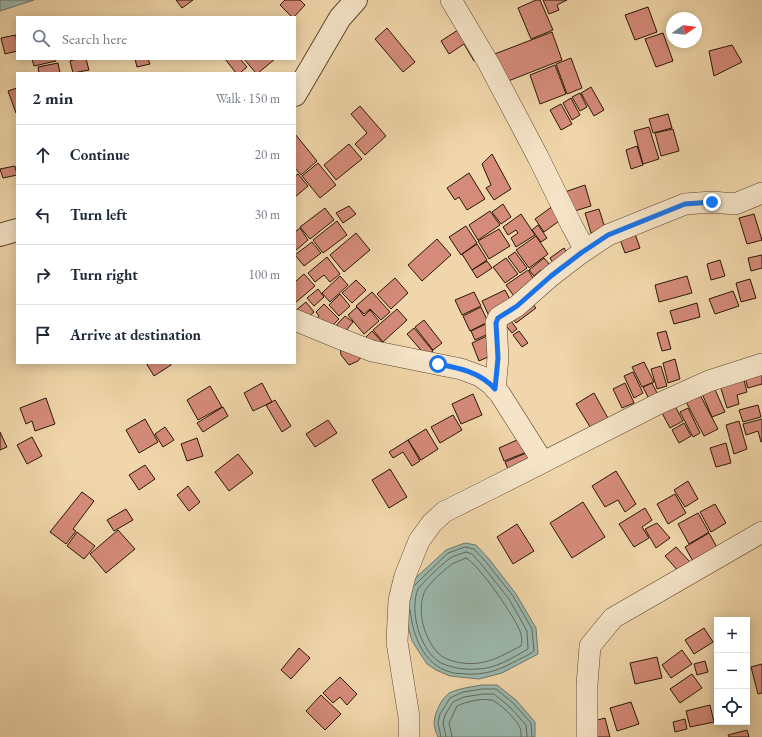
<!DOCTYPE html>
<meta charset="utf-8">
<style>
body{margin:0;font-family:"EB Garamond",serif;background:#f6f6f7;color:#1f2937}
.controls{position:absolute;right:12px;bottom:12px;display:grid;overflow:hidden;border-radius:0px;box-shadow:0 2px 10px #0003}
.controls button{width:36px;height:36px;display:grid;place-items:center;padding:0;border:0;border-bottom:1px solid #e0e1e3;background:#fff;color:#1f2937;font:20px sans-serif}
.compass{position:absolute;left:666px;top:12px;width:36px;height:36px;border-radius:50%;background:#fff;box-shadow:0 2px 10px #0003;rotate:76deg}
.stop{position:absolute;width:12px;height:12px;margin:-9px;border:3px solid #1a73e8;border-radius:50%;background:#fff}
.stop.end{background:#1a73e8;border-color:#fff;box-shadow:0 1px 4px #0008}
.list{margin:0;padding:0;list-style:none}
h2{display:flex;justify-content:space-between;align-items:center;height:52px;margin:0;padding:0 16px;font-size:17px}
h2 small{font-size:13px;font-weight:400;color:#747a83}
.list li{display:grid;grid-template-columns:26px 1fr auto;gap:12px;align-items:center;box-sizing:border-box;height:60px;padding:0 16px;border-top:1px solid #e0e1e3}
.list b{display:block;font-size:15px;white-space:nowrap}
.list em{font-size:13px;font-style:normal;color:#747a83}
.icon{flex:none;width:22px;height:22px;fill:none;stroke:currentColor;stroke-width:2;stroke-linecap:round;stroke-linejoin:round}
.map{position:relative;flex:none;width:762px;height:737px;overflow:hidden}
.search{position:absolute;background:#fff;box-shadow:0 2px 10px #0003;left:16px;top:16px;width:280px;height:44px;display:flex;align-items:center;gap:10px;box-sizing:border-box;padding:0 14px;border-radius:0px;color:#747a83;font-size:15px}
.panel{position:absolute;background:#fff;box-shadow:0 2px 10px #0003;left:16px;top:72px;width:280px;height:292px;border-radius:0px}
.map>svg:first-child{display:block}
</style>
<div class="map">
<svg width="762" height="737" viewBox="0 0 762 737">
<rect width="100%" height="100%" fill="#f0d6aa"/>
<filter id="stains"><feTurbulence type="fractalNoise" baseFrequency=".005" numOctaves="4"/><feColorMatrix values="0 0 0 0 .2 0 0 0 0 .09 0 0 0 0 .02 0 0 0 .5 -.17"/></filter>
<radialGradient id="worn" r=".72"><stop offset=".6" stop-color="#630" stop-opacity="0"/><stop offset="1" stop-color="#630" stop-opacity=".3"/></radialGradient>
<path fill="#9bb8ae" stroke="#6e786b" d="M0 0H34L0 11Z
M465 543 476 545 489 559 516 594 536 628 538 654 502 673 479 679 450 676 436 670 427 664 412 641 407 623 410 583 446 550Z
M482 685H497L516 700 535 722V737H438C436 733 434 726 434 722 435 712 442 697 451 692 461 688 471 687 482 685Z"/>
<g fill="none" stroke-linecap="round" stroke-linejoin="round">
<path stroke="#62685a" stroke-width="1" d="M466 552 472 554 482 565 509 599 527 631 528 649C512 658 495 669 477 669 465 670 452 668 441 663 420 651 409 611 418 589 421 584 446 560 452 557 456 555 461 554 466 552Z
M466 558C478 563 518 621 521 634 522 638 522 643 521 646 507 653 494 661 479 663 467 665 446 662 438 653 424 638 417 612 424 593 426 586 448 566 454 563 458 561 462 560 466 558Z
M410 610C413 636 423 664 450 672 455 674 461 673 466 674 483 675 497 671 512 663 519 659 528 656 534 651L532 629 513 596 486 562 474 549 465 547 448 553 415 585
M441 737 438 723 440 714 450 698 463 692 482 689H496L513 703 531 723 532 737
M446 737 443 723 445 715 453 702 464 697 483 694H494L510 707 526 725 527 737
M452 737 449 723 457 706C466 702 480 698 491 700 498 701 518 721 520 728 521 730 521 734 521 737"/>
</g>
<path fill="#d58b7a" stroke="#2a1706" d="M176 0H193L182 8Z
M285 0H300L305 5 294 17H292L280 5Z
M536 0H540L553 30 531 39 518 8Z
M543 0H567L557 5 559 10 549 14Z
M648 7 657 32 635 40 625 15Z
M464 26 483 56 474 61 464 44 449 54 441 41Z
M387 28 415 62 403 72 375 39Z
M552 32 562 60 503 83 492 55Z
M663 33 673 61 656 67 645 39Z
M16 35 17 51 5 54 1 38Z
M732 45 742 62 714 76 709 51Z
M571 58 582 88 567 94 556 64Z
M32 59H55L56 61 34 66Z
M76 59H86L89 70 73 73 70 61Z
M135 59H148L150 64 137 67Z
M225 59H240L247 67 240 73H236Z
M244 59H275L258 73H256Z
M58 63 60 73H39L38 67Z
M555 65 566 94 540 104 530 75Z
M591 87 604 110 594 116 581 93Z
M17 88V112L16 113 8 91Z
M580 93 587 107 580 111 572 97Z
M571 98 580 115 572 120 563 103Z
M561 104 572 124 561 130 550 110Z
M360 106 386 136 365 155 355 144 367 133 351 114Z
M668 114 672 128 653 133 649 119Z
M649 127 659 159 643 164 634 131Z
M673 129 679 151 661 156 655 133Z
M295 134 317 161 301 175 295 168Z
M349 144 362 159 336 180 324 165Z
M637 146 643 165 631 169 626 150Z
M492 154 511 189 494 200 486 188 491 185 482 164Z
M318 163 336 185 320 198 302 176Z
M15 166 17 175 3 178 0 169Z
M469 173 485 199 467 210 459 197 455 200 447 188Z
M298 174 308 186 295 197V176Z
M585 185 591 206 568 213 562 193Z
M557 203 566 216 544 232 535 219Z
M503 204 511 217 501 224 492 212Z
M349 206 356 214 343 223 336 213Z
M325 208 334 220 310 239 300 227Z
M599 209 605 228 591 233 585 213Z
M490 211 500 225 478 240 469 225Z
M521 214 535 235 516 247 511 238 518 233 516 230 508 235 503 227Z
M754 214 762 240 747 244 739 218Z
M337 221 347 235 323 253 313 240Z
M538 225 547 238 541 242 532 230Z
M466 226 477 243 461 255 449 237Z
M300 228 308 240 295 251V232Z
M499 229 510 246 489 259 478 241Z
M634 231 640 248 625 253 619 237Z
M356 233 370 250 344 272 330 255Z
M536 236 548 254 529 268 516 250Z
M437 239 451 255 422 281 408 265Z
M312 242 321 253 304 266 295 255Z
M477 244 487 260 472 270 462 254Z
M564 248 571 259 557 269 550 258Z
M515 252 527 268 520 273 508 257Z
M762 255V268L751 271 748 258Z
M327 257 340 274 330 282 324 275 315 282 308 273Z
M506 258 518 274 505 283 493 267Z
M544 258 555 271 547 277 541 270 534 276 529 270Z
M720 260 725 276 711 280 707 264Z
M487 261 492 268 477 278 472 270Z
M528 270 537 284 516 299 506 285Z
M304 274 315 286 295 303V282Z
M340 276 348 285 330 302 322 293Z
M687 276 692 293 659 302 655 285Z
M395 278 408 293 391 309 377 294Z
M750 279 756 298 741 302 736 283Z
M356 280 366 290 352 303 342 293Z
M318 289 324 297 314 306 307 298Z
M505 290 513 305 489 316 482 301Z
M733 291 739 306 715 314 709 299Z
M372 292 390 312 381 320 370 309 364 314 356 306Z
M474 292 481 306 462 315 455 300Z
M340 294 350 306 339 316 329 305Z
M529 299 536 308 516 323 509 314Z
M306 302 314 312 303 322 295 311Z
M697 303 700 317 674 324 670 311Z
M324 304 339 319 326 332 314 321 319 316 316 312Z
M357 307 364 316 370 310 379 321 364 334 348 315Z
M481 307 488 322 470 331 463 316Z
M397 309 407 320 383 342 373 330Z
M345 316 353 322 340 338 329 333Z
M508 317 517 329 512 333 507 327 501 332Z
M424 320 442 343 433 350 415 327Z
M492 321 497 330 475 340 471 331Z
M414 328 433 351 426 356 407 334Z
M372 331 384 344 365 338Z
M519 331 528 343 522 347 513 335Z
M666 331 671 349 662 351 657 333Z
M489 335 497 353 479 361 472 343Z
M340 344 366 351 358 361 349 365 341 355Z
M675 359 680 379 668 383 663 363Z
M644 362 654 382 642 387 632 367Z
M146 363H170L171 365 154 376Z
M661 366 667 386 657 389 651 369Z
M762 366V384L748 388 743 372Z
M633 372 643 393 634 398 624 376Z
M742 372 747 392 737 395 739 404 727 408 718 379Z
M262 383 272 402 253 411 244 393Z
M625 383 634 403 622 408 613 389Z
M652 383 659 397 650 401 643 387Z
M712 383 725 412 712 417 700 389Z
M210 386 222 407 198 420 187 400Z
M698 391 718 429 704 436 684 398Z
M594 393 609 420 592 430 576 404Z
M473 394 482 415 461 424 452 404Z
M46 398 55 424 35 431 32 421 26 424 20 408Z
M275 400 291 426 282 432 266 405Z
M758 405 761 417 743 422 739 410Z
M675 406 683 421 670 428 662 413Z
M223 407 228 416 203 432 197 423Z
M688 408 700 433 693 437 680 412Z
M453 415 462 430 440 443 431 427Z
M145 419 158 442 139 453 126 430Z
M762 419V442H761L758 431 746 435 743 424Z
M328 420 337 433 315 447 306 434Z
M739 421 747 449 734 454 726 425Z
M684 423 691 436 679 443 672 430Z
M165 427 174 440 163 447 155 434Z
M426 429 438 449 421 460 408 440Z
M0 432 7 447 0 450Z
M32 437 42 456 27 464 17 445Z
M524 437 532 450 504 461 499 448Z
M197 438 203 456 187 461 181 444Z
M408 440 420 461 412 466 403 452 393 458 389 452Z
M726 443 731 463 716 467 710 448Z
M533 450 538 463 510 474 505 462Z
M238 454 253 473 229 491 215 472Z
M145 465 155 479 139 490 129 475Z
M390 469 407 497 389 508 372 480Z
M616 471 636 504 625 512 618 500 605 507 592 486Z
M688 481 698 499 685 507 674 490Z
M188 486 200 502 189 511 177 495Z
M82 492 94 501 73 529 76 531 66 544 50 532Z
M675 494 686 513 668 524 657 504Z
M583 502 605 537 572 558 550 523Z
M715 504 726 523 711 532 700 512Z
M645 508 652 520 642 527 649 538 634 547 619 524Z
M126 509 133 520 114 531 107 520Z
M698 513 709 532 689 544 678 524Z
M657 523 670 538 656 548 645 529Z
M517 524 534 551 513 564 497 537Z
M118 530 135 549 106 573 90 554Z
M77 532 95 546 84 559 67 546Z
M709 533 718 549 694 563 685 547Z
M676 547 690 562 679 572 665 556Z
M704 628 713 642 694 654 685 640Z
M299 648 310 658 291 679 281 670Z
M682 650 692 664 671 678 662 665Z
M657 657 662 678 635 684 630 663Z
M705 661 708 672 697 675 694 664Z
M762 664V693L758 694 751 667Z
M692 674 702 688 680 703 670 689Z
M340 677 357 694 347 705 340 697 333 703 323 693Z
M321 695 341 714 325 730 306 711Z
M631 702 639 724 617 731 610 708Z
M710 705 714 722 690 727 686 711Z
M605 718 610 737H595L590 722Z
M685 719 687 729 675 732 673 722Z
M747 730 749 737H729L728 735Z"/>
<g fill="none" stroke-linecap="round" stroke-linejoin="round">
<g stroke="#5c472f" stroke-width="22">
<path id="minor" d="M451 0 489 64 538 157 572 226 585 250
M295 320 341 339 372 351 461 369 480 376 491 384 500 394 543 462
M495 389 498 358 496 323 499 317 517 306 551 276 581 253 608 235 685 204 712 202 735 204 762 193
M409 737V717L397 642 399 600 405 576 419 541 432 523 444 512 490 489 658 404 709 381 762 364
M587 737V685L590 646 613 618 762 532"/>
</g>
<g stroke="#5c472f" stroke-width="24">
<path id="tertiary" d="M295 95 340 18 356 0
M0 235 17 230"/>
</g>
<use href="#minor" stroke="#f5e4c8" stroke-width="21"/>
<use href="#tertiary" stroke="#f5e4c8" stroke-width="22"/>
</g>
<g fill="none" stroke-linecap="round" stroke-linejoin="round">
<path stroke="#1a73e8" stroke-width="5" d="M438 364C459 368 480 372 495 389L498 358 496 323 498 318 517 306 551 276 581 253 608 235 685 204 712 202"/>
</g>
<rect width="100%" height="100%" filter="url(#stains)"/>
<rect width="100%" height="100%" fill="url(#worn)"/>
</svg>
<div class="controls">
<button>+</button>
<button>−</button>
<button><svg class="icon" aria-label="locate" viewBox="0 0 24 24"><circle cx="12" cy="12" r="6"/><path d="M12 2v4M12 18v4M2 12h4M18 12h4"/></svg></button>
</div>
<svg class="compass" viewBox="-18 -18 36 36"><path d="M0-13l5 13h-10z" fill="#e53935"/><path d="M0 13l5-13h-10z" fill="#747a83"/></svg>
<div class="stop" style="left:438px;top:364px"></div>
<div class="stop end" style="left:712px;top:202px"></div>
<div class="search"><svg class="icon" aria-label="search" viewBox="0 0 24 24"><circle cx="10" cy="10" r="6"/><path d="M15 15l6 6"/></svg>Search here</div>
<section class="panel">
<h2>2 min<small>Walk · 150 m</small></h2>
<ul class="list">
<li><svg class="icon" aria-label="ahead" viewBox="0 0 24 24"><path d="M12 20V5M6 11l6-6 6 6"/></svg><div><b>Continue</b></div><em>20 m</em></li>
<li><svg class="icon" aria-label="left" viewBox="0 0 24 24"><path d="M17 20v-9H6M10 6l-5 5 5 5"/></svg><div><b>Turn left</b></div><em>30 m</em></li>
<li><svg class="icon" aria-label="right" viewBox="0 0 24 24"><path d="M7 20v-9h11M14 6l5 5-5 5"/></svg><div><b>Turn right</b></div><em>100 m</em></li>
<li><svg class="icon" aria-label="arrive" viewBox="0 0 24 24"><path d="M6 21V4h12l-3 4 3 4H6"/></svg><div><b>Arrive at destination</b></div></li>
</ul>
</section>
</div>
